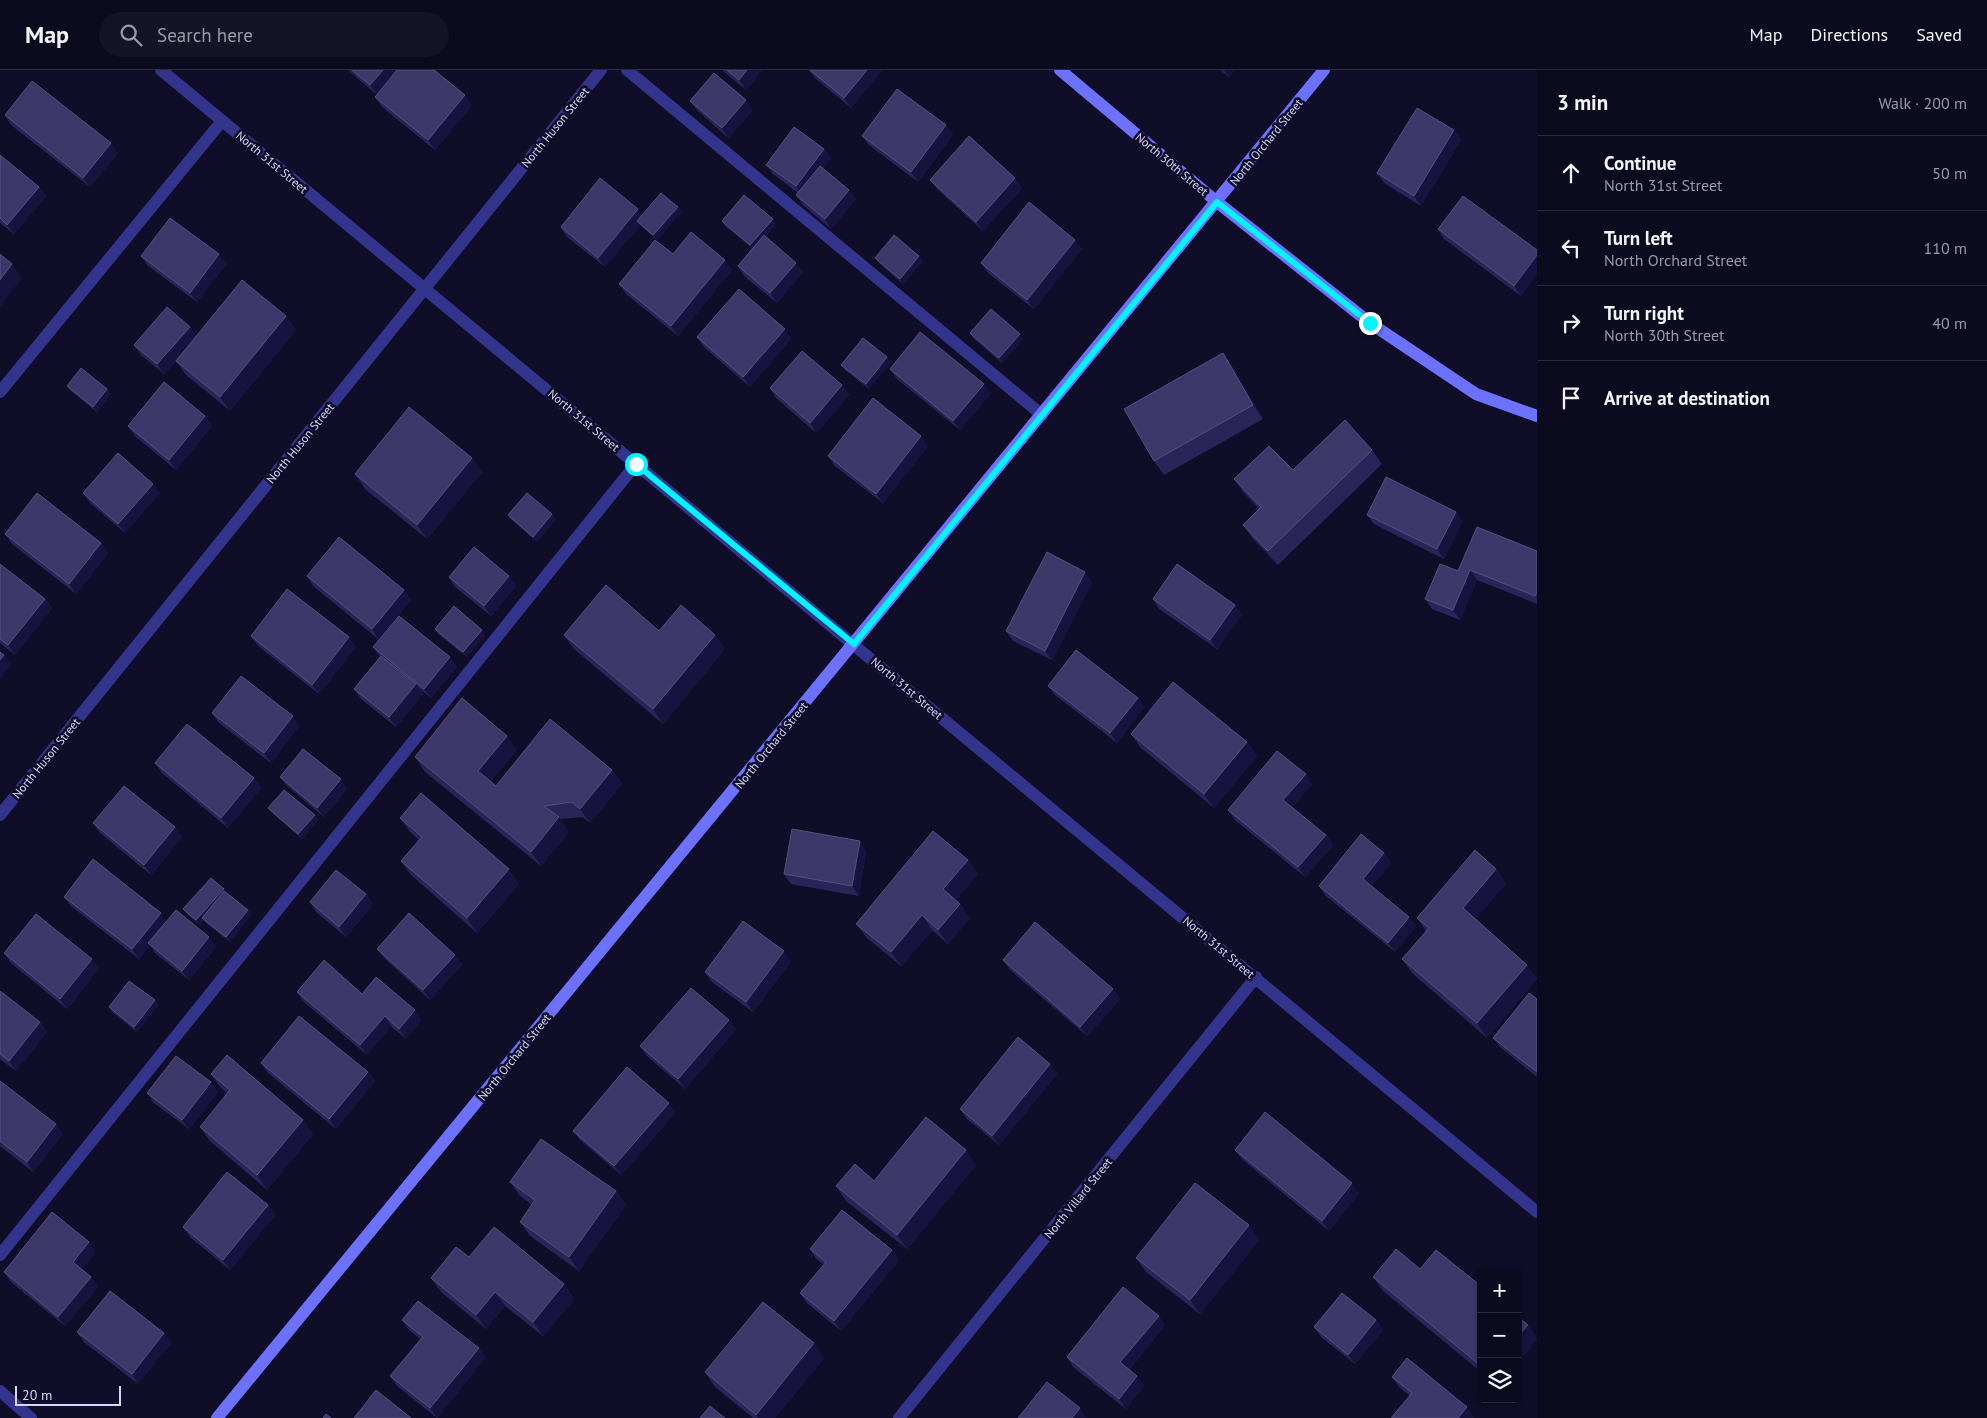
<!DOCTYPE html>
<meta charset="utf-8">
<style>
body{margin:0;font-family:"PT Sans",sans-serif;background:#151328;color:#f1f3f6}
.controls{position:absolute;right:15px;bottom:15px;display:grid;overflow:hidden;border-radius:8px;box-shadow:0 1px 4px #0004}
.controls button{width:45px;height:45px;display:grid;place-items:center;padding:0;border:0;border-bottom:1px solid #2c2b3d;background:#0c0a1f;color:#f1f3f6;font:25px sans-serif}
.scale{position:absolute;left:15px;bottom:12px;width:106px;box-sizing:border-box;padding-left:5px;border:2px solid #d7d5ff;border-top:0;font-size:14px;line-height:18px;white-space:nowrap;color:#d7d5ff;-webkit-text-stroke:4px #100d29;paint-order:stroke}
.stop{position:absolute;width:15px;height:15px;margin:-11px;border:4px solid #01f5ff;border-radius:50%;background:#fff}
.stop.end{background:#01f5ff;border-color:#fff;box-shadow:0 1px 5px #0008}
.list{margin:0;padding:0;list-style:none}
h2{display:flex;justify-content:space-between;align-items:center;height:65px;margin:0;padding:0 20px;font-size:21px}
h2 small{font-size:16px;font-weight:400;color:#9a9aa4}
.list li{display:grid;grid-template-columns:32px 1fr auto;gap:15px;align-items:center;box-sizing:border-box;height:75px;padding:0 20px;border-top:1px solid #2c2b3d}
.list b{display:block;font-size:19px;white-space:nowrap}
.list p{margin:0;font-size:16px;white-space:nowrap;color:#9a9aa4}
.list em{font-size:16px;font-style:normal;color:#9a9aa4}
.icon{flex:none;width:28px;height:28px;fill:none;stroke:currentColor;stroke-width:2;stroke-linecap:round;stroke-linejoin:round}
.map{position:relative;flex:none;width:1537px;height:1348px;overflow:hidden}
header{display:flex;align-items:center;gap:30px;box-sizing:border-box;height:70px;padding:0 25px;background:#0c0a1f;border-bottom:1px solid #2c2b3d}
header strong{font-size:24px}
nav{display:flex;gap:28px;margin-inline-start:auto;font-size:18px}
.search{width:350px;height:45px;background:#151328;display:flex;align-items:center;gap:12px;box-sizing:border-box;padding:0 18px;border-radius:28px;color:#9a9aa4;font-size:19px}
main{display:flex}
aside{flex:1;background:#0c0a1f}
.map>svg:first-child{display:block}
</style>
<header>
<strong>Map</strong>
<div class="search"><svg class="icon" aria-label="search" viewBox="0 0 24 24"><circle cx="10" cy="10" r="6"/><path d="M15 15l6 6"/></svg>Search here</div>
<nav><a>Map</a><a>Directions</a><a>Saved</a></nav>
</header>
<main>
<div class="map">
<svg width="1537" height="1348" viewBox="0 0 1537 1348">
<rect width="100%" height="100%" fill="#100d29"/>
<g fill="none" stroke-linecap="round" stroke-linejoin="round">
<path stroke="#33358d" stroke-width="12" d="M627 0 1042 345
M0 322 222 51
M0 1185 636 394"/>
<path stroke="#33358d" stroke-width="12" d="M161 0 1537 1142
M0 745 601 0
M0 1321 31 1348
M899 1348 1256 907"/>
<path stroke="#6c72ff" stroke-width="12" d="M1060 0 1217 132 1370 253 1476 324 1537 346
M217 1348 1324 0"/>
</g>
<path fill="#2b2459" d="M348 0H434L472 35 435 80 382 37 375 27 377 25Z
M722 0H762L746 20Z
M809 0H882L851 38 815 8Z
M1220 0H1235L1229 7Z
M690 31 753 40 728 68 697 40Z
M5 45 118 83 90 117 11 55Z
M1454 60 1461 70 1421 136 1384 113 1377 103Z
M953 64 918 112 869 75 862 66Z
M824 79 831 88 823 99 856 129 831 159 803 135 796 125 798 123 773 104 766 95Z
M0 85 39 117 46 126 14 164 0 153Z
M930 110 1022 118 983 161 937 119Z
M1463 126 1521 226 1444 169 1438 159Z
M678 137 681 142 657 170 640 155 605 197 567 167 561 157 638 139 642 145Z
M773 149 776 154 765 167 803 202 777 233 744 206 738 196 752 178 725 156 722 151Z
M1075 170 1082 179 1034 239 988 203 981 193Z
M673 184 725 190 732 200 678 266 626 224 619 214Z
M141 186 226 194 197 232 148 196Z
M919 186 923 191 903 214 879 193 875 188Z
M286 246 296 260 230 341 186 305 176 291 164 304 141 285 134 275 190 257 196 266Z
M970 263 1023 269 1002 293 973 268Z
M697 267 791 269 750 317 704 277Z
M891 292 869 319 845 300 841 295Z
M1233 297 1263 349 1164 405 1154 391Z
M890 299 991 323 960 360 897 309Z
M842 315 849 325 816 363 776 328 770 318Z
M67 316 107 319 111 324 97 342 71 321Z
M205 346 212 356 176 400 135 366 128 356Z
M928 376 883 433 835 396 828 386Z
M1372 380 1382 394 1278 495 1253 469 1243 455 1259 439 1244 423 1234 409 1293 400Z
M482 402 427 469 365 419 355 404Z
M153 414 160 423 125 463 90 433 83 423Z
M1456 442 1462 452 1444 489 1374 454 1367 445Z
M508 445 556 449 537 472 512 450Z
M5 464 101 473 108 483 76 524 12 474Z
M1537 481V534L1477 510 1460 550 1432 539 1425 529 1458 501Z
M0 494 45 529 52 538 15 585 0 573Z
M307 506 404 520 411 530 378 569 313 516Z
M449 507 516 516 491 546 455 517Z
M1092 512 1052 590 1013 571 1006 561Z
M1153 529 1235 535 1242 545 1217 579 1159 539Z
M435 559 485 565 467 587 438 564Z
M659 561 715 565 725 579 663 654 574 579 564 565Z
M251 566 356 577 319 624 258 576Z
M373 577 457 597 431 628 419 618 423 624 396 657 361 629 354 619 380 587Z
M1048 616 1144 637 1117 673 1055 625Z
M212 643 299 656 271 693 219 653Z
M1131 664 1247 672 1257 686 1214 738 1141 678Z
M507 666 517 680 491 711 496 716 612 700 622 714 590 753 582 747 560 749 569 762 541 796 425 702 415 687Z
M155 693 254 708 261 718 228 758 162 703Z
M280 707 347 719 324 747 287 716Z
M1312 714 1292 737 1326 765 1333 775 1305 807 1235 750 1228 740Z
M268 738 315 745 318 750 302 769 272 743Z
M400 748 519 814 477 863 411 805 401 791 419 770 410 762Z
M93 753 182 767 151 805 100 763Z
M866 781 859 826 791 814 784 804Z
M1384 783 1391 793 1372 816 1409 847 1416 856 1395 882 1326 826 1319 816Z
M968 790 978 804 956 830 960 834 970 848 948 874 932 860 901 896 867 868 856 854Z
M1496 799 1506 814 1475 849 1537 908V909L1487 968 1412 903 1402 889 1426 861 1417 848Z
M224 819 227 823 248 840 251 845 230 872 206 853 204 850 200 855 187 844 183 839Z
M366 824 373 834 346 867 316 842 310 832Z
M64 827 166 851 216 877 189 910 155 883 150 875 139 889 71 836Z
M377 879 455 885 462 895 430 930 384 888Z
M4 883 99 899 67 939 11 893Z
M1003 890 1113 919 1120 929 1087 966 1010 900Z
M791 891 753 942 712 912 705 902Z
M0 921 40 952 47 962 16 1001 0 989Z
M297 922 362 924 421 950 406 969 391 956 367 985 304 932Z
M1537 929V1007L1500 977 1493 968Z
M155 930 158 935 137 962 112 942 109 937Z
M729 950 736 960 685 1019 647 986 640 976Z
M261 993 368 1002 375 1011 336 1059 268 1003Z
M1050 994 1057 1004 999 1075 967 1049 960 1039Z
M211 1004 303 1050 313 1064 267 1120 210 1071 200 1057 228 1024 221 1018Z
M0 1011 63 1064 33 1102 0 1076Z
M211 1012 218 1022 189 1059 154 1033 147 1023Z
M675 1043 621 1105 580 1070 573 1061Z
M1235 1080 1359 1123 1329 1161 1242 1089Z
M976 1095 907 1179 846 1131 836 1116 874 1111Z
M510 1112 616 1121 626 1135 579 1201 530 1166 520 1152 532 1135 520 1126Z
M268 1135 275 1145 230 1200 190 1167 183 1157Z
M1249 1155 1259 1170 1200 1244 1146 1202 1136 1188Z
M810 1179 892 1180 899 1190 841 1261 807 1233 800 1223 824 1195 816 1189Z
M96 1182 82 1199 91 1207 98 1217 65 1256 11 1212 4 1202Z
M469 1187 564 1214 574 1229 543 1266 505 1236 486 1259 441 1222 431 1208Z
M1373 1207 1481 1216V1302L1383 1221Z
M402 1250 479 1278 485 1288 437 1348 397 1316 390 1306 420 1269 409 1260Z
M1376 1250 1383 1260 1355 1294 1321 1267 1314 1257Z
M1165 1255 1129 1300 1137 1306 1144 1316 1126 1339 1073 1297 1067 1287Z
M77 1262 164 1263 171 1273 138 1314 84 1272Z
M824 1288 775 1348H753L715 1317 705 1302Z
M1392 1307 1474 1347 1473 1348H1391L1410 1326 1399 1317Z"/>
<path fill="#18133e" d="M383 0H398L377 25 370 15Z
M747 0H762L746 20 739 10Z
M867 0H882L851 38 844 28Z
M1224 0H1235L1229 7Z
M465 25 472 35 435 80 428 70Z
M746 30 753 40 728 68 722 58Z
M946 55 953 64 918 112 911 102Z
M1454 60 1461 70 1421 136 1414 126Z
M111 73 118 83 90 117 83 108Z
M824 79 831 88 803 126 796 116Z
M1015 108 1022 118 983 161 976 152Z
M39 117 46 126 14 164 7 155Z
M849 120 856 129 831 159 825 149Z
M678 137 681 142 657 170 653 165Z
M638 139 645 149 637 151 640 155 605 197 598 188Z
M773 149 776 154 754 180 750 175Z
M1075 170 1082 179 1034 239 1027 230Z
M219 184 226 194 197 232 190 223Z
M1537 185V204L1521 226 1514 216Z
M919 186 923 191 903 214 900 209Z
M725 190 732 200 678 266 671 256Z
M796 193 803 202 777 233 770 223Z
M12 194 22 208 0 237V210Z
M286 246 296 260 230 341 220 327Z
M190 257 196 267 164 304 157 294Z
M785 259 791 269 750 317 743 307Z
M1020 264 1023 269 1002 293 999 288Z
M1223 283 1233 297 1263 349 1253 335Z
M887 287 891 292 869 319 866 314Z
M984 314 991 323 960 360 953 351Z
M842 315 849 325 816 363 810 353Z
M107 319 111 324 97 342 93 337Z
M205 346 212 356 176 400 169 390Z
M921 366 928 376 883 433 876 424Z
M472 388 482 402 427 469 417 455Z
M153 414 160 423 125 463 118 454Z
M1456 442 1462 452 1444 489 1437 479Z
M552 444 556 449 537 472 533 467Z
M101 473 108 483 76 524 69 514Z
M1470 500 1477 510 1460 550 1453 540Z
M1085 502 1092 512 1052 590 1045 581Z
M509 506 516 516 491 546 484 536Z
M404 520 411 530 378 569 372 559Z
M45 529 52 538 15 585 8 575Z
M1235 535 1242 545 1217 579 1210 570Z
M482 560 485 565 467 587 463 582Z
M715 565 725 579 663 654 653 639Z
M349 567 356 577 319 624 312 615Z
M4 585 11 595 0 609V590Z
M450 587 457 597 431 628 424 619Z
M416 614 423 624 396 657 389 647Z
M1138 628 1144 637 1117 673 1110 663Z
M293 646 299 656 271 693 264 683Z
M507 666 517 680 488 715 478 701Z
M1247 672 1257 686 1214 738 1204 724Z
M612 700 622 714 590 753 580 739Z
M1306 704 1312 714 1290 740 1283 730Z
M254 708 261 718 228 758 221 748Z
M341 709 347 719 324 747 317 738Z
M315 745 318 750 302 769 298 764Z
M559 747 569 762 541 796 531 782Z
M175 757 182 767 151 805 144 795Z
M1326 765 1333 775 1305 807 1298 797Z
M860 771 866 781 859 826 852 816Z
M1384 783 1391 793 1370 819 1363 809Z
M968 790 978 804 953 834 943 819Z
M509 799 519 814 477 863 467 848Z
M1496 799 1506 814 1473 852 1463 838Z
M224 819 228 824 202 848 204 850 200 855 196 850Z
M366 824 373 834 346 867 339 857Z
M960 834 970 848 948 874 938 860Z
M248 840 251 845 230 872 226 867Z
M161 843 167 853 148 873 150 875 139 889 132 879Z
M922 845 932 860 901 896 891 882Z
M1409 847 1416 856 1395 882 1388 873Z
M209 867 216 877 189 910 182 901Z
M784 881 791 891 753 942 746 932Z
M455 885 462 895 430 930 423 920Z
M92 889 99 899 67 939 60 929Z
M1527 895 1537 909 1487 968 1477 953Z
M1113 919 1120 929 1087 966 1080 957Z
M155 930 158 935 137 962 134 957Z
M415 940 421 950 406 969 399 959Z
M385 946 391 956 367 985 360 975Z
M729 950 736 960 685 1019 678 1009Z
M40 952 47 962 16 1001 9 991Z
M1050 994 1057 1004 999 1075 992 1066Z
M368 1002 375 1011 336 1059 329 1049Z
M211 1012 218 1022 189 1059 182 1050Z
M669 1033 675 1043 621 1105 614 1096Z
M303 1050 313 1064 267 1120 257 1105Z
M56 1054 63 1064 33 1102 27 1092Z
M966 1080 976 1095 907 1179 897 1165Z
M1352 1113 1359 1123 1329 1161 1322 1151Z
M616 1121 626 1135 579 1201 569 1187Z
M268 1135 275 1145 230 1200 223 1190Z
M1249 1155 1259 1170 1200 1244 1190 1230Z
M89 1172 96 1182 80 1202 73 1192Z
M892 1180 899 1190 841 1261 834 1251Z
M91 1207 98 1217 65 1256 58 1247Z
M564 1214 574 1229 543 1266 533 1252Z
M495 1222 505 1236 486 1259 476 1245Z
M1159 1246 1165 1255 1127 1302 1120 1292Z
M1376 1250 1383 1260 1355 1294 1348 1285Z
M1528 1255 1537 1268V1270L1518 1293V1266Z
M164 1263 171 1273 138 1314 132 1304Z
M814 1273 824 1288 775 1348H758L756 1345Z
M479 1278 485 1288 437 1348 430 1338Z
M1137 1306 1144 1316 1126 1339 1119 1329Z
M1467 1337 1474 1347 1473 1348H1458Z
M1080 1338 1087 1348H1072Z"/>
<path fill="#3d376a" stroke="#565082" d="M352 0H383L370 15Z
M397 0H434L465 25 428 70 375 27Z
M727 0H747L739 10Z
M810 0H867L844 28Z
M714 3 746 30 722 58 690 31Z
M32 11 111 73 83 108 5 45Z
M897 19 946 55 911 102 862 66Z
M1417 38 1454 60 1414 126 1377 103Z
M794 57 824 79 796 116 766 95Z
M969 66 1015 108 976 152 930 110Z
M0 85 39 117 7 155 0 148Z
M820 96 849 120 825 149 796 125Z
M600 108 638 139 598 188 561 157Z
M661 123 678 137 653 165 637 151Z
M744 125 773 149 750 175 722 151Z
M1463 126 1537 180V185L1514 216 1438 159Z
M1029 132 1075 170 1027 230 981 193Z
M170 148 219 184 190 223 141 186Z
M691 162 725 190 671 256 619 214 655 170 673 184Z
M764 165 796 193 770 223 738 196Z
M894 165 919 186 900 209 875 188Z
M0 184 12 194 0 210Z
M242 210 286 246 220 327 176 291Z
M739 219 785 259 743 307 697 267Z
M167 237 190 257 157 294 134 275Z
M991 239 1020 264 999 288 970 263Z
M920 262 984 314 953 351 890 299Z
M863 268 887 287 866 314 841 295Z
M802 281 842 315 810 353 770 318Z
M1223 283 1253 335 1154 391 1124 339Z
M81 298 107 319 93 337 67 316Z
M164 312 205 346 169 390 128 356Z
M873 328 921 366 876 424 828 386Z
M409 337 472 388 417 455 355 404Z
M1345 350 1372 380 1268 481 1243 455 1261 437 1234 409 1269 376 1293 400Z
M118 383 153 414 118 454 83 423Z
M1386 407 1456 442 1437 479 1367 445Z
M37 423 101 473 69 514 5 464Z
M527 423 552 444 533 467 508 445Z
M1477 457 1537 481V522L1535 526 1470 500 1453 540 1425 529 1440 494 1458 501Z
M339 467 404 520 372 559 307 506Z
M474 477 509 506 484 536 449 507Z
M1047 482 1085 502 1045 581 1006 561Z
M0 494 45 529 8 575 0 569Z
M1177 494 1235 535 1210 570 1153 529Z
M606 515 659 561 681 535 715 565 653 639 564 565Z
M287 519 349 567 312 615 251 566Z
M454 536 482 560 463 582 435 559Z
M399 546 450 587 424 619 373 577Z
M1076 580 1138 628 1110 663 1048 616Z
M0 582 4 585 0 590Z
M381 586 416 614 389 647 354 619Z
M241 606 293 646 264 683 212 643Z
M1173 612 1247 672 1204 724 1131 664Z
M462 628 507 666 478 701 496 716 550 649 612 700 580 739 572 732 544 736 559 747 531 782 415 687Z
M187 654 254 708 221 748 155 693Z
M303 679 341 709 317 738 280 707Z
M1277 681 1306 704 1283 730 1326 765 1298 797 1228 740Z
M124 716 175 757 144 795 93 753Z
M284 720 315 745 298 764 268 738Z
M421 723 509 799 467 848 401 791 422 767 400 748Z
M792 759 860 771 852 816 784 804Z
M933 761 968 790 943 819 960 834 938 860 922 845 891 882 856 854Z
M1361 764 1384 783 1363 809 1409 847 1388 873 1319 816Z
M1475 780 1496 799 1463 838 1527 895 1477 953 1402 889 1429 858 1417 848Z
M93 789 161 843 132 879 64 827Z
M336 800 366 824 339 857 310 832Z
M211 808 224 819 196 850 183 839Z
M224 821 248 840 226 867 202 848Z
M176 840 209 867 182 901 148 873Z
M409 843 455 885 423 920 377 879Z
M36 844 92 889 60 929 4 883Z
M743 851 784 881 746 932 705 902Z
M1035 852 1113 919 1080 957 1003 890Z
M324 890 362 924 376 907 415 940 399 959 385 946 360 975 297 922Z
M129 911 155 930 134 957 109 937Z
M691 918 729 950 678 1009 640 976Z
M0 921 40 952 9 991 0 984Z
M1529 923 1537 929V1002L1493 968Z
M299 946 368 1002 329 1049 261 993Z
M1018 967 1050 994 992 1066 960 1039Z
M227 985 303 1050 257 1105 200 1057 230 1020 211 1004Z
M176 986 211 1012 182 1050 147 1023Z
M627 997 669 1033 614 1096 573 1061Z
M0 1011 56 1054 27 1092 0 1071Z
M1265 1042 1352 1113 1322 1151 1235 1080Z
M926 1047 966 1080 897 1165 836 1116 855 1094 874 1111Z
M541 1069 616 1121 569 1187 520 1152 535 1130 510 1112Z
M227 1102 268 1135 223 1190 183 1157Z
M1195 1113 1249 1155 1190 1230 1136 1188Z
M842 1140 892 1180 834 1251 800 1223 826 1192 810 1179Z
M52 1142 89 1172 73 1192 91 1207 58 1247 4 1202Z
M494 1157 564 1214 533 1252 495 1222 476 1245 431 1208 456 1177 469 1187Z
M1396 1179 1420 1199 1436 1180 1481 1216V1296L1373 1207Z
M1123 1217 1159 1246 1120 1292 1137 1306 1119 1329 1067 1287Z
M110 1221 164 1263 132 1304 77 1262Z
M1342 1223 1376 1250 1348 1285 1314 1257Z
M418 1231 479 1278 430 1338 390 1306 423 1267 402 1250Z
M763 1232 814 1273 756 1345 705 1302Z
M1518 1247 1528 1255 1518 1266Z
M1407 1288 1467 1337 1458 1348H1391L1412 1323 1392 1307Z
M1047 1312 1080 1338 1072 1348H1018Z
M376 1320 411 1348H354Z
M710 1336 725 1348H700Z
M326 1344 331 1348H323Z"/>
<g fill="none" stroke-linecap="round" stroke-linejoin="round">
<path stroke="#01f5ff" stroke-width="6" d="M636 394 854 574 1217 132 1370 253"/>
</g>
<g text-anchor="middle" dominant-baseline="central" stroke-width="5" stroke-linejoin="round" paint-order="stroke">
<g font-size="12" fill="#d7d5ff" stroke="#100d29">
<text transform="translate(555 57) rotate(-51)">North Huson Street</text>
<text transform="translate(1266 72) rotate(-51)">North Orchard Street</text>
<text transform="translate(272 92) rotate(40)">North 31st Street</text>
<text transform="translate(1172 94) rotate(40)">North 30th Street</text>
<text transform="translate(584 350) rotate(40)">North 31st Street</text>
<text transform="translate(300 373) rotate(-51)">North Huson Street</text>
<text transform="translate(907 618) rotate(40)">North 31st Street</text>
<text transform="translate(771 675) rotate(-51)">North Orchard Street</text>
<text transform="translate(46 688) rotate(-51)">North Huson Street</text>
<text transform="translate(1219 877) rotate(40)">North 31st Street</text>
<text transform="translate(514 987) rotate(-51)">North Orchard Street</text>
<text transform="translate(1078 1128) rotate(-51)">North Villard Street</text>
</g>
</g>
</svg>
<div class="controls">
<button>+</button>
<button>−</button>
<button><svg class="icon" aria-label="layers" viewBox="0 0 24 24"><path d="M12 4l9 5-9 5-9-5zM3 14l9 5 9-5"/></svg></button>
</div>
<div class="scale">20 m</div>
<div class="stop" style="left:636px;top:394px"></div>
<div class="stop end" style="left:1370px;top:253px"></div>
</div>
<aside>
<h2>3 min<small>Walk · 200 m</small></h2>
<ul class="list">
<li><svg class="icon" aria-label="ahead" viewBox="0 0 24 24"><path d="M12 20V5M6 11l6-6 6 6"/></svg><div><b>Continue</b><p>North 31st Street</p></div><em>50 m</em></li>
<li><svg class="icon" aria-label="left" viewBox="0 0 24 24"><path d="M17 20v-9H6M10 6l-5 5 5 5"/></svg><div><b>Turn left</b><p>North Orchard Street</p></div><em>110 m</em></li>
<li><svg class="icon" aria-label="right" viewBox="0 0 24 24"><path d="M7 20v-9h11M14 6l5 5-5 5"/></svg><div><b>Turn right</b><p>North 30th Street</p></div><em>40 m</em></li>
<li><svg class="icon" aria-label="arrive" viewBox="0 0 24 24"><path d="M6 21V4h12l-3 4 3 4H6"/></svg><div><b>Arrive at destination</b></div></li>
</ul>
</aside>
</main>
